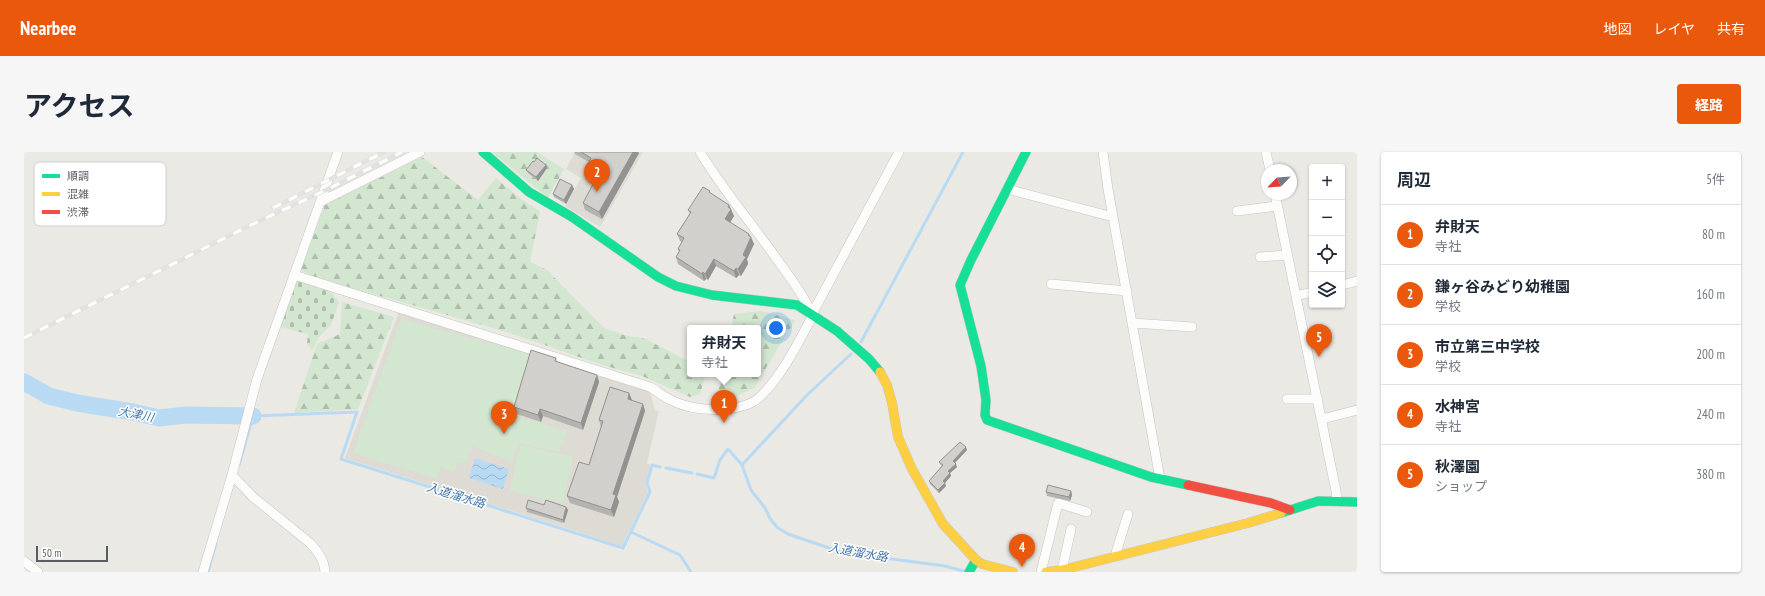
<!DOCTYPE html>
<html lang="ja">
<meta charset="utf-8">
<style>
body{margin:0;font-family:"PT Sans Narrow","Noto Sans JP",sans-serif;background:#f6f6f7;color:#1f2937}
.controls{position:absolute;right:12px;top:12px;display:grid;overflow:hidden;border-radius:4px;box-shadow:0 1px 3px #0004}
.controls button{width:36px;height:36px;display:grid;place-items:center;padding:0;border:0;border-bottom:1px solid #e0e1e3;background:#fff;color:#1f2937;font:20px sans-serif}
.compass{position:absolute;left:1237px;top:12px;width:36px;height:36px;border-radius:50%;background:#fff;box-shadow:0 1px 3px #0004;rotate:245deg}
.scale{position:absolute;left:12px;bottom:10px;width:72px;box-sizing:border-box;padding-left:4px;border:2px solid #5a5d62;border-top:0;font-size:11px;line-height:14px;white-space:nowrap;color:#5a5d62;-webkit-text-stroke:3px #fff;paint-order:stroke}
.you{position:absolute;left:752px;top:176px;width:14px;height:14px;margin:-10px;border:3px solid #fff;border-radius:50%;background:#1a73e8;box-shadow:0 0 0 6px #1a73e833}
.badge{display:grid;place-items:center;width:26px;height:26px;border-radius:50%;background:#ea580c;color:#fff;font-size:13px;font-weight:700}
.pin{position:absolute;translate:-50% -33px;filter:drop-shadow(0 1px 2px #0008)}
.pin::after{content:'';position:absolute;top:21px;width:14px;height:12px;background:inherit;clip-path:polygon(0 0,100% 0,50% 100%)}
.popup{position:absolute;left:663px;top:173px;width:74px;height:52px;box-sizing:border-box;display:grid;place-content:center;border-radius:4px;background:#fff;filter:drop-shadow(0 1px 3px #0005);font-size:13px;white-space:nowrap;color:#747a83}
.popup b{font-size:15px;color:#1f2937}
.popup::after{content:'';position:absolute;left:50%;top:100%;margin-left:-8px;border:8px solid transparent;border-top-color:#fff}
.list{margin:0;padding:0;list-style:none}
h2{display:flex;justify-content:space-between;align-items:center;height:52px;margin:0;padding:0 16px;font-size:17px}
h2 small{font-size:13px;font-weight:400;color:#747a83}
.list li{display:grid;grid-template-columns:26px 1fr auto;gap:12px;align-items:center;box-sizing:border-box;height:60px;padding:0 16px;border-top:1px solid #e0e1e3}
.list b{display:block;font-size:15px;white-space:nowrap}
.list p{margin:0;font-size:13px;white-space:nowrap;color:#747a83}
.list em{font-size:13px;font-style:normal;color:#747a83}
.icon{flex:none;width:22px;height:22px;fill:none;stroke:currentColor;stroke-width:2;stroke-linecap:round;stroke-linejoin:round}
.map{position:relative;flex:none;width:1333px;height:420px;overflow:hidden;border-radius:4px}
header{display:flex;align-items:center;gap:24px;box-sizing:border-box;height:56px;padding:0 20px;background:#ea580c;color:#fff}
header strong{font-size:19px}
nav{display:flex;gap:22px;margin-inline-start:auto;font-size:14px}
.intro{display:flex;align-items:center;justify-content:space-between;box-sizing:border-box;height:96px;padding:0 24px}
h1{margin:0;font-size:28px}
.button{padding:10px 18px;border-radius:4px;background:#ea580c;color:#fff;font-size:14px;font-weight:700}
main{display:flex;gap:24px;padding:0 24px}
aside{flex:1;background:#fff;border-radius:4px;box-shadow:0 1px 3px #0004}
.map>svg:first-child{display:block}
</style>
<header>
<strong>Nearbee</strong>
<nav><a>地図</a><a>レイヤ</a><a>共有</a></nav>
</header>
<div class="intro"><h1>アクセス</h1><a class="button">経路</a></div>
<main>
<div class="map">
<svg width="1333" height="420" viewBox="0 0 1333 420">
<defs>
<pattern id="forest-firs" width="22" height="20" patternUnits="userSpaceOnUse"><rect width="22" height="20" fill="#d2e6d0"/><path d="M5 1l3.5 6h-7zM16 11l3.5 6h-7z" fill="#adbeac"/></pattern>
<pattern id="cemetery-stones" width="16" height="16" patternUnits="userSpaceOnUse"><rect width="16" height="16" fill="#d2e6d0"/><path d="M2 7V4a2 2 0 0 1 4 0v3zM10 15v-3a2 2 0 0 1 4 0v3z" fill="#adbeac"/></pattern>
<pattern id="water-waves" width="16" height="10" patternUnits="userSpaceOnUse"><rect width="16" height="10" fill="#b9daf3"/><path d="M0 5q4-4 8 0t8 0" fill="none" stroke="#99b4c8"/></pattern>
</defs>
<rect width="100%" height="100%" fill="#eae9e4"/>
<path fill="#dddbd4" d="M551 0H619L576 75 541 54 557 26 542 17Z
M375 159 625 237 631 258 635 259 623 311 628 314 622 335 624 340 598 394 321 306Z"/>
<path fill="url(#forest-firs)" d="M468 0H513L540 17 524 46Z
M398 5 454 48 472 26 497 47 516 59 506 110 523 118 580 176 600 183 622 187 666 210V222H682L676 242 666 245 618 224 575 212 486 181 290 125 277 118 301 53Z
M318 150 370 165 334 257 270 261 293 192 316 182Z
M737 159 771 168 730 236 704 248 693 244 698 222H734V176H707L710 162Z"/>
<path fill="url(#cemetery-stones)" d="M272 127 304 136 315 150 307 173 295 185 288 199 283 192 284 182 256 175Z"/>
<path fill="#d2e6d0" d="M377 167 508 203 487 263 543 279 535 300 494 291 488 310 448 294 441 312 434 310 430 320 416 315 413 327 329 301Z
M496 293 549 305 539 351 486 339Z"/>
<path fill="url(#water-waves)" d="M451 306 485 317 479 337 445 326Z"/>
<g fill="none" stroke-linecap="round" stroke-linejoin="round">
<path stroke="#b9daf3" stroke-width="3" d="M837 190 939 0
M215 313 229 264 333 260 317 307 599 396 626 340 623 331 628 313 636 315
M718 313 783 243 827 202
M642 316 668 321
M673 322 690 326 696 308 704 297 718 313 727 338 741 356 747 368 754 376 764 382 814 399 836 400 860 406 921 414 939 419
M607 380 656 403 667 420
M184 420 192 391"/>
<path stroke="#b9daf3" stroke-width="17" d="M0 230 25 244 53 251 109 260 135 266 162 263 229 264"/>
<g stroke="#c5c5c5" stroke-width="10">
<path id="street" d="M676 0C700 40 731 75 757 113 769 129 780 144 788 162
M1079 0 1084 37 1136 327
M1242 0 1246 18
M983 37 1089 65
M1251 42 1312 339 1313 350
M296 50 396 0
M1213 59 1253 54
M1236 105 1263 103
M270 123 626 235C633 239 640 245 647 248 669 260 719 263 738 243 760 220 774 191 789 163
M1027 132 1103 139
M1318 133 1333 129
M1272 144 1288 140
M788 162 875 0
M1109 171 1168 175
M1263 247H1294
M1298 267 1333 258
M208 323 229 345 286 391C294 400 300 407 301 420
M1091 404 1104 362
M0 409 14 420
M1038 418 1047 377
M179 420 208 323 233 227 314 0
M1017 420 1034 351 1063 360"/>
</g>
<g stroke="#c6c7c6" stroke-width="10">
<path id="fast" d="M459 0 505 40 548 65 634 125 652 134 688 143 773 153 813 179 845 207 856 220
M1002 0 947 108 936 133 957 214 962 248 961 263 963 268 1127 325 1164 333
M1257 361 1294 349 1333 350
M945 420 952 408"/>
</g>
<g stroke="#c6c7c6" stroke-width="10">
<path id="slow" d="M856 220 863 233 868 251 874 285 888 317 919 372 952 408 958 412 989 420
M1022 420 1038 418 1224 371 1257 361"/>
</g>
<g stroke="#c6c7c6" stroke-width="10">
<path id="jam" d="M1164 333 1247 351 1266 358"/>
</g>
<use href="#street" stroke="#fcfcfb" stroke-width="9"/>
<use href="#fast" stroke="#16e098" stroke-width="9"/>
<use href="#slow" stroke="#ffcf43" stroke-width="9"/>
<use href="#jam" stroke="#f24e42" stroke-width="9"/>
<g stroke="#e2e2e1" stroke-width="4.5">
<path id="rail" d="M249 56 360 0
M0 186 229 72 300 39 378 0"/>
</g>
<use href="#rail" stroke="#fff" stroke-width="3" stroke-dasharray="9" stroke-linecap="butt"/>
</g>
<path fill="#b4b3b0" d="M550 0H614L615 1 578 67 561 58 559 51 573 26 565 22 563 15 565 10 551 2Z
M510 10 522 13 523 16 514 29 504 21 502 18Z
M548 33 550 37 542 52 530 45 529 42Z
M686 42 705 53 710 64 706 70 726 84 730 92 723 107 724 112 717 124 715 123 712 126 692 114 684 128 682 127 680 129 654 112 652 105 655 100 654 97 658 90 656 89 653 82 666 62 664 58Z
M532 206 533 210 573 223 575 230 559 278 519 264 517 270 493 262 490 255Z
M605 241 608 249 619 252 621 259 593 345 595 350 590 365 546 351 543 344 565 313 577 275 575 268Z
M943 298 930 311 933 315 926 321 927 324 921 331 922 334 915 341 906 332 905 329 918 314 916 312 915 310Z
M1047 339 1048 343 1046 349 1023 344 1022 340Z
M520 353 542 355 544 358 540 371 503 360 502 356Z"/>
<path fill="#929290" d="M609 0H614L615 1 578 67 575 60Z
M522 13 523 16 514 29 512 25Z
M548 33 550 37 542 52 540 48Z
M705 53 710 64 704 74 701 67 704 55Z
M725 82 727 87V85L730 92 723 107 724 112 717 124 714 117Z
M690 107 692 114 684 128 681 122Z
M712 116 715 123 712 126 710 119Z
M679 120 682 127 680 129 678 122Z
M573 223 575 230 559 278 557 271Z
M605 241 608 248 606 254 604 247Z
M619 252 621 259 593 345 595 350 590 365 587 358 589 342Z
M516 257 519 264 517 270 514 263Z
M942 295 943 298 930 312 929 309Z
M932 312 933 315 926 321 927 324 920 332 919 329 924 319Z
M921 331 922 334 915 341 914 338Z
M1047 339 1048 343 1046 349 1045 345Z
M542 355 544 358 540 371 539 368Z"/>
<path fill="#d1d0cd" stroke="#929290" d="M557 0H609L575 60 559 51 575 21 563 15 567 6Z
M513 6 522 13 512 25 502 18 509 9 510 10Z
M536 27 548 33 540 48 529 42Z
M679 35 686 39 685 40 705 53 704 55 707 57 701 67 725 82 724 83 727 85 719 103 722 105 714 117 712 116 710 119 690 107 681 122 679 120 678 122 652 105 656 98 654 97 660 86 653 82 667 60 664 58Z
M507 198 532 206 531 209 573 223 557 271 516 257 514 263 490 255Z
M586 235 605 241 604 247 619 252 589 342 592 343 587 358 543 344 555 310 565 313 579 269 575 268Z
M936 290 942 295 929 309 932 312 924 319 926 321 919 329 921 331 914 338 905 329 919 313 915 310Z
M1024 333 1047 339 1045 345 1022 340Z
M504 348 520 353 522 348 542 355 539 368 502 356Z"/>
<g text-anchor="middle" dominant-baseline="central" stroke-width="3" stroke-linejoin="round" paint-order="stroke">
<g font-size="12" font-style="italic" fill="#4375aa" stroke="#fff">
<text transform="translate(112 262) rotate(11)">大津川</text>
<text transform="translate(432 343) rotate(17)">入道溜水路</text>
<text transform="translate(834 400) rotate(10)">入道溜水路</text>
</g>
</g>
<rect x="10" y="10" width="132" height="64" rx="6" fill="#fff" stroke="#ceced0" stroke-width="1"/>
<rect x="18" y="22" width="18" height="4" fill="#16e098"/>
<rect x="18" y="40" width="18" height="4" fill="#ffcf43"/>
<rect x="18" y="58" width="18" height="4" fill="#f24e42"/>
<g font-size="11" fill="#5a5d62">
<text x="43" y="28">順調</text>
<text x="43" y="46">混雑</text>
<text x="43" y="64">渋滞</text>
</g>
</svg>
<div class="controls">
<button>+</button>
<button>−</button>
<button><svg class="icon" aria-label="locate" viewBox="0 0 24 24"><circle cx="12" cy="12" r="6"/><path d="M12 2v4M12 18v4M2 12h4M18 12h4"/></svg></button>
<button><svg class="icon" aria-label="layers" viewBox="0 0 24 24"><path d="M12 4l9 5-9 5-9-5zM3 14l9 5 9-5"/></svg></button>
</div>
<svg class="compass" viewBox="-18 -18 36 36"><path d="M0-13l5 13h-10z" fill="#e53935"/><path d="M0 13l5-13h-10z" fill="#747a83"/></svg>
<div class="scale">50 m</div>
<div class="you"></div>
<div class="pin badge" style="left:700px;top:271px">1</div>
<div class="popup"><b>弁財天</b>寺社</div>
<div class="pin badge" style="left:573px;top:40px">2</div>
<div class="pin badge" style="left:480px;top:282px">3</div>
<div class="pin badge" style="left:998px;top:415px">4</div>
<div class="pin badge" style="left:1295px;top:205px">5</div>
</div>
<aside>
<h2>周辺<small>5件</small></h2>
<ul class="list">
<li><span class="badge">1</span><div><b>弁財天</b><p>寺社</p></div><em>80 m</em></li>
<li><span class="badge">2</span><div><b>鎌ヶ谷みどり幼稚園</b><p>学校</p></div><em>160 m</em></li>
<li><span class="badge">3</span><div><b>市立第三中学校</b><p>学校</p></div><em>200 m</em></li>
<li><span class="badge">4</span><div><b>水神宮</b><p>寺社</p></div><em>240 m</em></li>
<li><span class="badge">5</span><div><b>秋澤園</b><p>ショップ</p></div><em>380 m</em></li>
</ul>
</aside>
</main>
